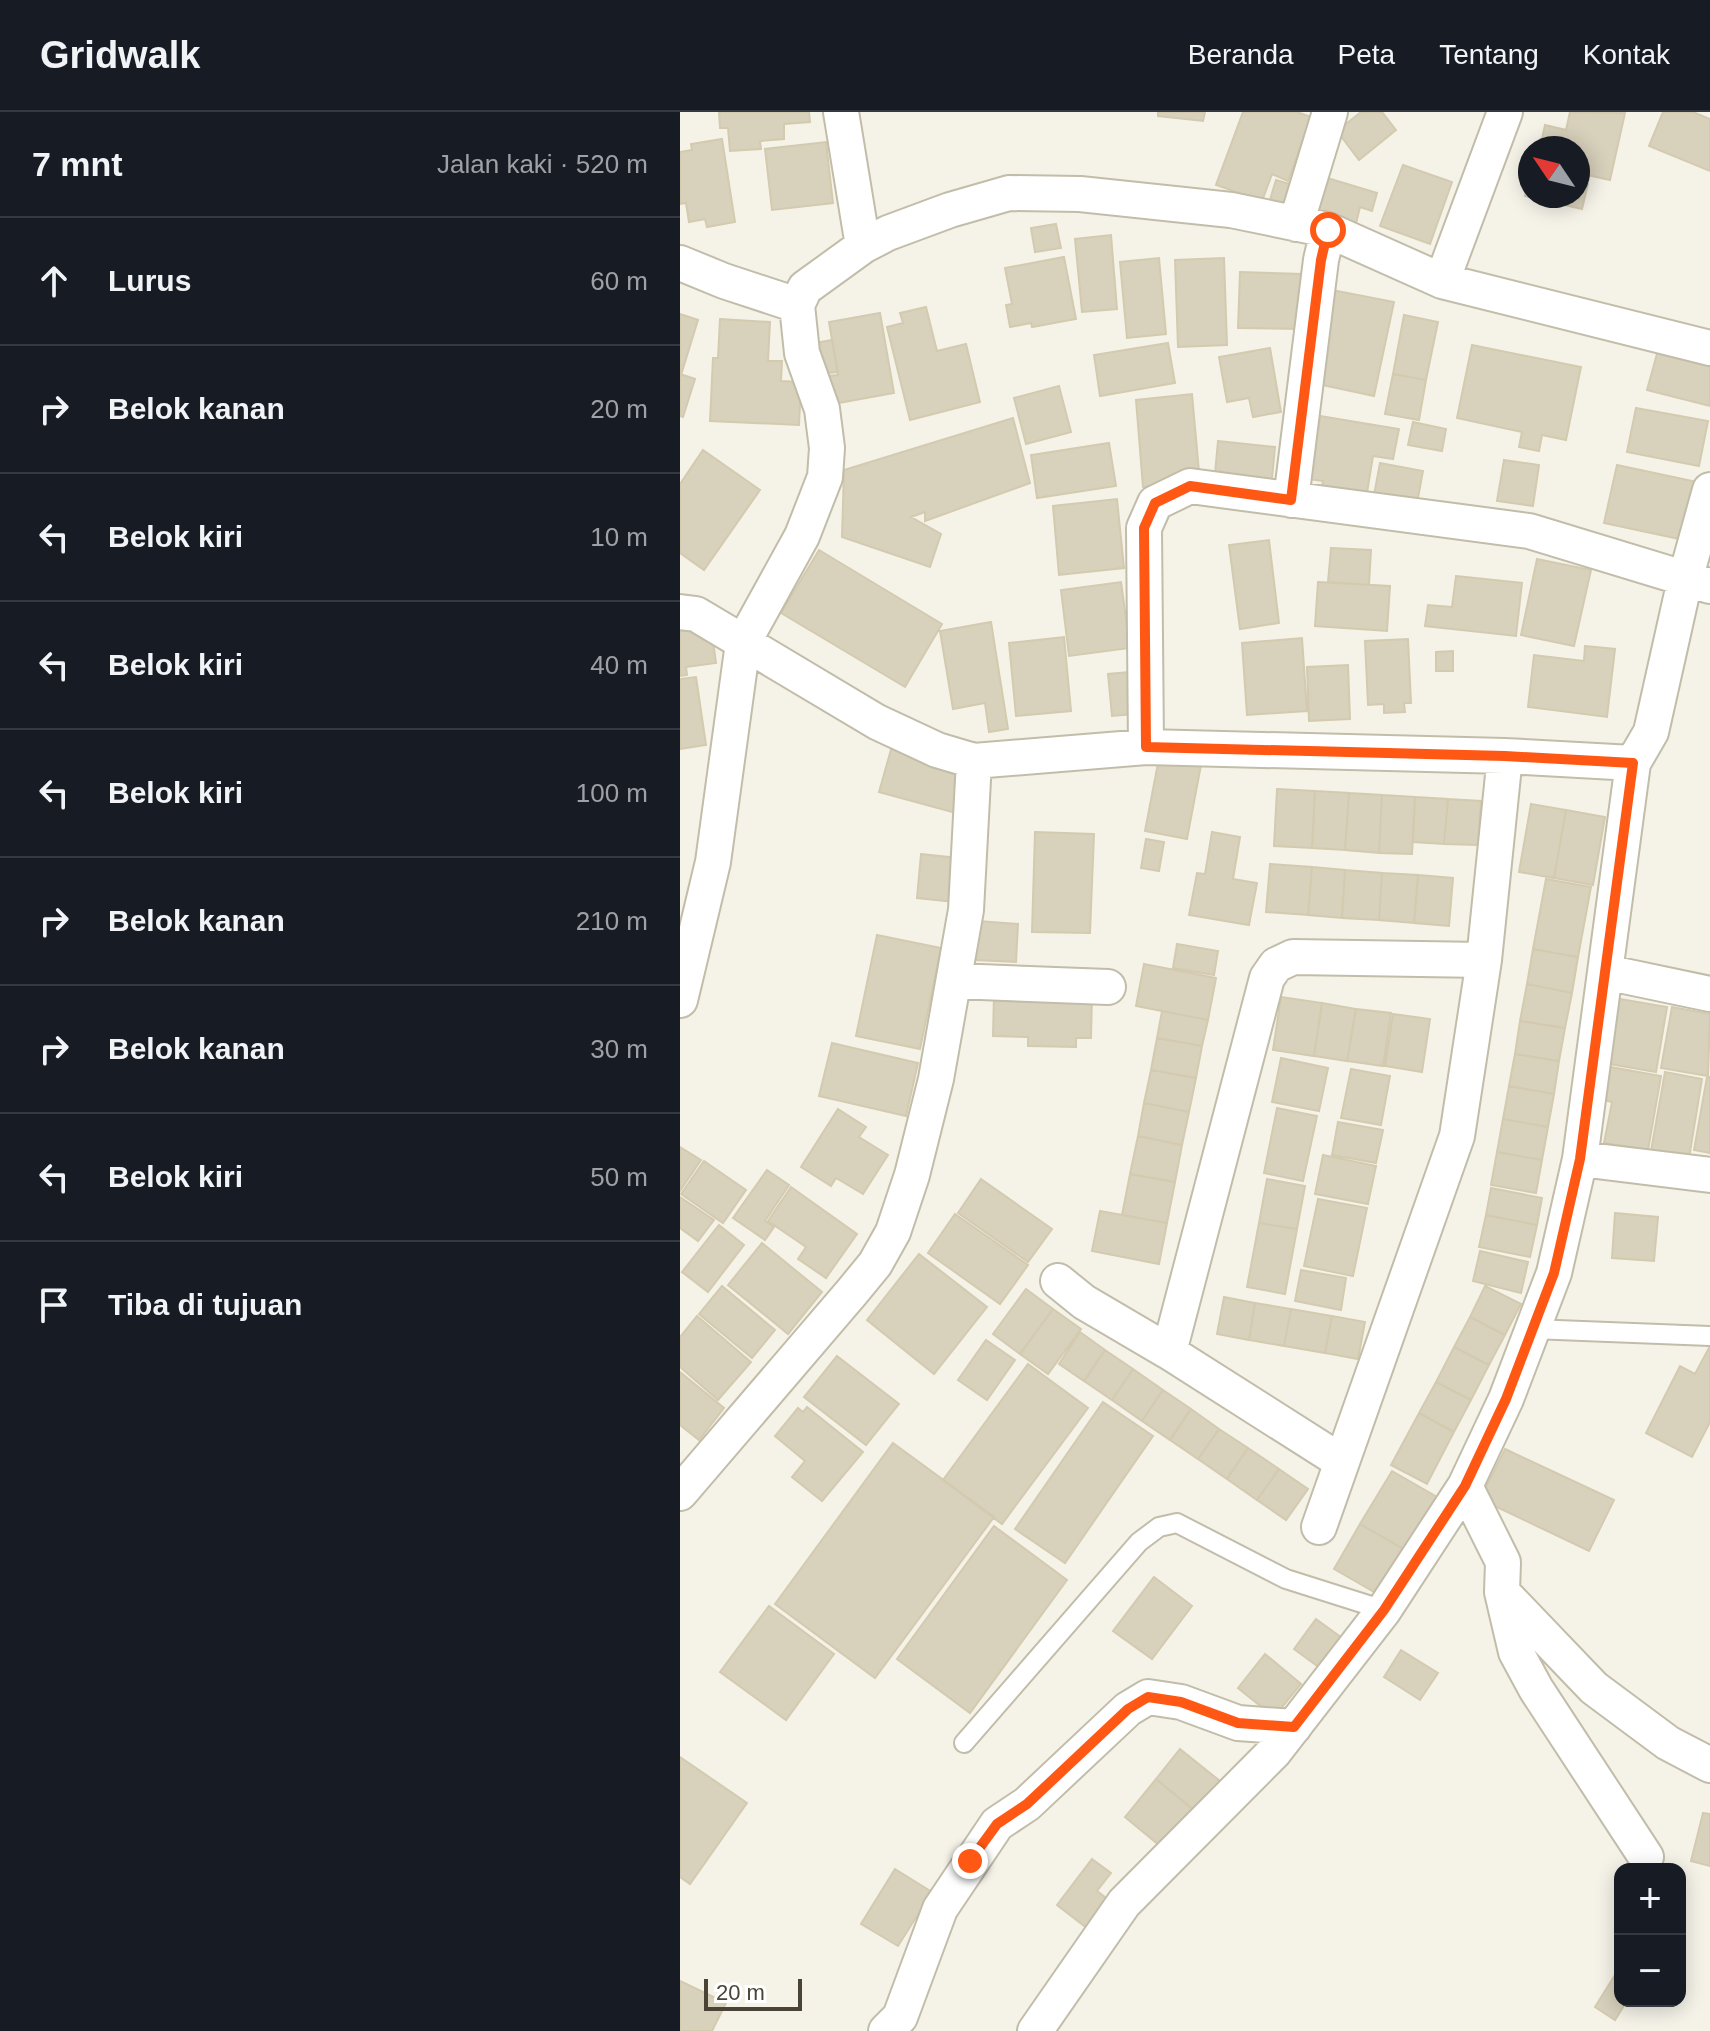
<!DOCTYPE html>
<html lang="id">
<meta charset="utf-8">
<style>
body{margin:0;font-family:Helvetica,sans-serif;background:#20242c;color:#f1f3f6}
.controls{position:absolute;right:24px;bottom:24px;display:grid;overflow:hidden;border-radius:16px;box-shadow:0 4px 20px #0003}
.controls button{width:72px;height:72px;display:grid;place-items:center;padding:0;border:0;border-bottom:2px solid #363941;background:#171b24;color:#f1f3f6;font:40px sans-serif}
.compass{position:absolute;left:838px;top:24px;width:72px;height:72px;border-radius:50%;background:#171b24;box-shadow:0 4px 20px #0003;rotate:305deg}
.scale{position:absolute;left:24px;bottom:20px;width:98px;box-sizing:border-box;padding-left:8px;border:4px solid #494436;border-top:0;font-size:22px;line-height:28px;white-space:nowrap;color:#494436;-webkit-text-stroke:6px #fff;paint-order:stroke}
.stop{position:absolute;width:24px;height:24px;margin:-18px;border:6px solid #ff5815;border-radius:50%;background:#fff}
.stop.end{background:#ff5815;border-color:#fff;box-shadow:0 2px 8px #0008}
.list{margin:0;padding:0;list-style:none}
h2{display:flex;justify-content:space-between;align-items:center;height:104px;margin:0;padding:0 32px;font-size:34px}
h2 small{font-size:26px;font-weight:400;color:#9ea1a6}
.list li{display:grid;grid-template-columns:52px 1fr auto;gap:24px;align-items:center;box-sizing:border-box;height:128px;padding:0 32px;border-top:2px solid #363941}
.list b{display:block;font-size:30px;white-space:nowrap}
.list em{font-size:26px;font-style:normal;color:#9ea1a6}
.icon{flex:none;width:44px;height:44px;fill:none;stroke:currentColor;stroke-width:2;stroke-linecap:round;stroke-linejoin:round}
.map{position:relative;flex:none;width:1030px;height:1919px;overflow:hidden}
header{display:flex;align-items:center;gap:48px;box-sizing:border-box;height:112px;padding:0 40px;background:#171b24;border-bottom:2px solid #363941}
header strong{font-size:38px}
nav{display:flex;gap:44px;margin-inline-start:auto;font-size:28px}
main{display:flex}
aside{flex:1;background:#171b24}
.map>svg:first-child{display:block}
</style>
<header>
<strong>Gridwalk</strong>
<nav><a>Beranda</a><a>Peta</a><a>Tentang</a><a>Kontak</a></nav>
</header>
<main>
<aside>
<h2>7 mnt<small>Jalan kaki · 520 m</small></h2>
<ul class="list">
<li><svg class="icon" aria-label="ahead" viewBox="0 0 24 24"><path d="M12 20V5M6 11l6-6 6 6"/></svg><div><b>Lurus</b></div><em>60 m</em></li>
<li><svg class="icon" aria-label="right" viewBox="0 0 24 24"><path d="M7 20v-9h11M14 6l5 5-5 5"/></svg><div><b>Belok kanan</b></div><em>20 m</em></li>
<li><svg class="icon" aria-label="left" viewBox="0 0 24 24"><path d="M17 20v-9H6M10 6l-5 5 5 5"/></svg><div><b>Belok kiri</b></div><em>10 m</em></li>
<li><svg class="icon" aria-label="left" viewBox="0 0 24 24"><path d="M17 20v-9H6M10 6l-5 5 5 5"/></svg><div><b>Belok kiri</b></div><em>40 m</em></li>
<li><svg class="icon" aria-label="left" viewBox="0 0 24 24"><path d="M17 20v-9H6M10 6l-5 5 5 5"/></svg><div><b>Belok kiri</b></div><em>100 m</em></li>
<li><svg class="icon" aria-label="right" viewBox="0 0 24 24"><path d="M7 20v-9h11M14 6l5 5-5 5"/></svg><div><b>Belok kanan</b></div><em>210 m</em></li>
<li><svg class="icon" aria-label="right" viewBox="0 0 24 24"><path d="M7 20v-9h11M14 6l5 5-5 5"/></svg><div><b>Belok kanan</b></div><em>30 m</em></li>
<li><svg class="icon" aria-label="left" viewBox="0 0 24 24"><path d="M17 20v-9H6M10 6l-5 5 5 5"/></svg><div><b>Belok kiri</b></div><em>50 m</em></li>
<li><svg class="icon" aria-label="arrive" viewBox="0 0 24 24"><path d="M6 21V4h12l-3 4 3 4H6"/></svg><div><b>Tiba di tujuan</b></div></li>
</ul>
</aside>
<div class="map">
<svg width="1030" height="1919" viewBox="0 0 1030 1919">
<rect width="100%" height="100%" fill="#f5f3e8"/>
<path fill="#d8d1bc" stroke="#d3caaf" stroke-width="2" d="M39 0H129L130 10 104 12V27L80 29 81 37 50 39 48 16H40Z
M478 0H525L523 9 478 4Z
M563 0H617L631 5 608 69 592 62 582 89 536 73Z
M681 0H702L716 18 679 48 657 19Z
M890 0 945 1 930 68 898 61V36H860L865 13 886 18Z
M983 0H1013L1030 7V59L969 34Z
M42 27 55 110 27 115 25 107 9 110 6 91 0 92V40L12 38 11 32Z
M146 30 153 91 92 98 85 37Z
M723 53 772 70 750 132 700 114Z
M850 61V84H898V69L908 72 902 97 845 84Z
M644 65 697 81 692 99 680 95 674 120 632 108Z
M596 68 616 74 606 107 586 101Z
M376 112 381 136 355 140 351 116Z
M431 123 437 197 402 200 395 127Z
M384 145 396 207 352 215 351 211 330 215 326 193 332 192 325 156Z
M479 146 486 222 447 226 440 150Z
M544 146 547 233 498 235 495 148Z
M560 160 623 162 621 217 558 216Z
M652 178 714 190 694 284 633 271Z
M246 195 257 239 286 232 300 290 230 308 207 215 223 211 220 201Z
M200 201 214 281 153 292 148 264 158 263 149 210Z
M0 202 18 208 1 263 0 262Z
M724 203 758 210 746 268 713 262Z
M40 207 90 210 88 249H102L101 269 121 270 119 313 30 309 33 246H38Z
M152 228 158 260 141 262 135 231Z
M488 231 495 271 420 284 414 243Z
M980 231 1030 244V294L967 278Z
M792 233 901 255 886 328 862 323 859 339 839 335 842 320 777 306Z
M590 236 601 300 573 305 569 286 547 290 539 245Z
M0 262 15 267 3 305 0 304Z
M713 262 746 268 739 308 705 302Z
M379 274 391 320 346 332 334 286Z
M512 282 520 371 463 375 456 288Z
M956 296 1028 309 1019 354 947 340Z
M640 304 719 317 713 347 693 344 685 393 640 387 643 369 620 366 628 316 638 318Z
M333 306 350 371 245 409V400L231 405 261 422 250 455 162 425 164 358Z
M733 310 766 317 762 339 728 333Z
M538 329 595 335 591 377 534 372Z
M429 331 436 374 357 386 351 343Z
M23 338 80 378 24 458 0 441V372Z
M824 348 859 353 853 394 817 389Z
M700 351 743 359 735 402 692 394Z
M937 353 1017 370 1004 428 924 411Z
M437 387 444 456 379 463 373 394Z
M589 428 599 511 560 517 549 433Z
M651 436 691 438 689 473 648 470Z
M139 438 262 512 225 575 101 501Z
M857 447 911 458 894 534 841 523Z
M776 464 842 471 836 524 745 514 748 493 772 495Z
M441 470 450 536 389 544 381 478Z
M638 470 710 474 707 519 635 514Z
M311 510 328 617 309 620 305 591 273 597 260 519Z
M31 514 36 551 6 555 7 563 0 564V518Z
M384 525 391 599 336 604 329 531Z
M622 526 627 599 567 603 562 531Z
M728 527 731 591H724L725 600 704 601V592L688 593 685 529Z
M905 534 935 537 927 605 848 595 854 543 904 549Z
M773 539V559H756V540Z
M668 553 670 607 629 609 627 555Z
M461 559 465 601 432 604 428 562Z
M16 565 26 633 0 637V567Z
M212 634 290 656 276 701 199 680Z
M479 646 521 653 507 727 465 719Z
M597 677 635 679 632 736 594 734Z
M635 679 669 681 665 738 632 736Z
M669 681 702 683 699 741 665 738Z
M702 683 735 685 732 742 699 741Z
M735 685 768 687 764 732 733 730Z
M768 687 801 689 798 733 764 732Z
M851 692 886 698 874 766 839 760Z
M886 698 925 705 913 773 874 766Z
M355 720 414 722 410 821 352 820Z
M532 720 560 725 553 767 577 771 569 813 509 803 517 761 525 762Z
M466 727 484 730 479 759 461 756Z
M241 742 278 746 274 790 237 786Z
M590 752 632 755 628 803 586 800Z
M632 755 665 758 662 806 628 803Z
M665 758 702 761 699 808 662 806Z
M702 761 738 763 734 811 699 808Z
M738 763 773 766 769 814 734 811Z
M866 767 911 775 898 845 853 837Z
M298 809 338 812 336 850 295 848Z
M197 823 261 836 240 937 176 924Z
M497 832 538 839 534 863 493 856Z
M853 837 898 845 892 881 847 872Z
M464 852 536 866 528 908 456 894Z
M847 872 892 881 885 916 840 909Z
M314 883 412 884 411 926H396V935L348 934V925L313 924Z
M601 885 642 891 634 944 593 938Z
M940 887 987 895 976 960 929 952Z
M642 891 676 897 667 949 634 944Z
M992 895 1030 902 1028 964 981 956Z
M676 897 711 901 703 954 667 949Z
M482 899 528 908 522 934 477 926Z
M713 902 750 907 742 960 705 954Z
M840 909 885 916 879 949 835 942Z
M477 926 522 934 516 966 471 958Z
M152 931 238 951 226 1004 139 984Z
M835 942 879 949 874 982 829 974Z
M601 946 648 956 639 999 592 990Z
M925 954 981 964 968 1038 924 1031 932 990 919 987Z
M671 957 710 964 701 1013 661 1006Z
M471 958 516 966 509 1000 464 991Z
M985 960 1022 967 1009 1046 971 1039Z
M1027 965H1030V1041L1014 1038Z
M829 974 874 982 868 1015 823 1007Z
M464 991 509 1000 502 1033 458 1024Z
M597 996 637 1004 623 1069 584 1061Z
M158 997 186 1015 179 1025 208 1043 183 1082 156 1066 151 1074 121 1055Z
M823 1007 868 1015 862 1048 817 1040Z
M658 1010 703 1018 696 1051 652 1043Z
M458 1024 502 1033 495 1070 450 1062Z
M0 1035 21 1048 0 1079Z
M817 1040 862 1048 856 1081 811 1073Z
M643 1043 696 1054 688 1092 635 1082Z
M24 1049 66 1078 43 1111 1 1082Z
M87 1058 109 1073 85 1109 94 1115 85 1128 53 1106Z
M450 1062 495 1070 487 1111 442 1103Z
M301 1067 372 1117 348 1150 278 1101Z
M587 1067 625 1074 617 1117 579 1111Z
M111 1075 177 1122 146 1166 118 1147 126 1135 88 1109Z
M811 1076 862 1086 857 1113 806 1103Z
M0 1085 34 1108 18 1129 0 1116Z
M638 1087 687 1096 673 1164 624 1154Z
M420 1099 487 1111 479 1152 412 1139Z
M935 1101 978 1105 974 1149 932 1146Z
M275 1102 348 1153 320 1192 248 1141Z
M806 1103 857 1113 850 1145 799 1135Z
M579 1111 617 1117 605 1182 567 1175Z
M39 1113 64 1133 28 1180 2 1160Z
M82 1131 142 1180 108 1222 48 1173Z
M800 1139 848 1150 841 1181 793 1169Z
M239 1142 307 1195 254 1262 187 1208Z
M621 1158 666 1166 661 1198 615 1189Z
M42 1174 95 1218 72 1246 19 1202Z
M805 1174 841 1192 825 1223 790 1205Z
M346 1177 373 1197 340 1242 313 1222Z
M544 1185 575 1191 569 1228 537 1222Z
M575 1191 611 1197 604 1234 569 1228Z
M373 1197 401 1217 368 1262 340 1242Z
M611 1197 652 1204 645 1241 604 1234Z
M17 1204 71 1250 38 1288 0 1255V1225Z
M652 1204 685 1210 678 1247 645 1241Z
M790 1205 825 1223 809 1253 774 1235Z
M400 1220 425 1238 404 1269 379 1252Z
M306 1228 335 1248 307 1288 278 1268Z
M1030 1234V1310L1012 1345 966 1321 1000 1254 1015 1262Z
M774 1235 809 1253 791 1288 756 1270Z
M425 1238 453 1257 432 1288 404 1269Z
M157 1244 219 1292 186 1333 124 1285Z
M348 1252 408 1296 322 1412 263 1368Z
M453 1257 483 1278 462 1309 432 1288Z
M0 1260 44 1296 19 1328 0 1313Z
M756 1270 791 1288 774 1320 739 1301Z
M483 1278 511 1297 490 1328 462 1309Z
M423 1290 473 1324 385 1451 335 1417Z
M127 1295 183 1340 142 1389 112 1365 125 1349 95 1324 118 1296 123 1300Z
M511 1297 539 1317 518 1347 490 1328Z
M739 1301 774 1320 747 1372 711 1353Z
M539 1317 568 1336 547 1367 518 1347Z
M213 1331 314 1405 195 1566 95 1492Z
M568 1336 599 1357 577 1388 547 1367Z
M825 1337 934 1388 909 1439 800 1387Z
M599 1357 628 1377 606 1408 577 1388Z
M712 1359 759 1386 727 1439 680 1412Z
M680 1412 727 1439 701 1484 654 1457Z
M314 1414 387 1468 290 1601 217 1547Z
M474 1465 512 1494 472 1547 433 1519Z
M89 1494 154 1542 106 1608 40 1560Z
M636 1507 669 1531 647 1561 614 1537Z
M721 1538 758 1561 740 1588 704 1565Z
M585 1542 621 1572 594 1605 558 1576Z
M500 1637 540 1669 515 1699 476 1667Z
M0 1645 67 1691 10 1772 0 1765Z
M476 1667 515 1699 485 1738 445 1705Z
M1023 1701 1030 1702V1754L1011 1749Z
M412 1747 431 1761 417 1779 438 1795 416 1823 377 1793Z
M215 1757 252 1780 218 1834 181 1812Z
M940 1855V1889H947L935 1908 915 1895Z
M0 1869 46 1891 32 1919H0Z"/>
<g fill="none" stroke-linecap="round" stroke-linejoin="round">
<g stroke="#c2bda9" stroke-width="22">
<path id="lane" d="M852 1217 1030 1224
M284 1631 459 1430 479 1415 497 1411 606 1467 704 1498"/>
</g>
<g stroke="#c2bda9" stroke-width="38">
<path id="street" d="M161 0 183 134
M616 112 650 0
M0 151 44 169 117 193
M762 169 825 0
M611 388 641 148 648 118
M0 500 16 502 197 610 257 638 294 649 466 635 825 644 953 651 971 620 1005 468 1030 378
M466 635 464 416 475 391 510 374 849 419 1030 474
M925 860 1030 882
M275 869 428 875
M0 888 33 750 63 531 122 424 145 365 147 336 142 297 122 241 117 193 125 176 183 134 208 121 270 98 329 81 400 82 551 98 648 118 762 169 1030 236
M900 1047 1030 1063
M378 1169 404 1190 489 1240 662 1350
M489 1240 587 866 596 853 613 845 804 848
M785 1374 823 1450 822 1480 836 1540 856 1577 966 1745
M0 1381 172 1180 195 1152 213 1120 232 1063 256 967 286 798 294 649
M639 1415 777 1024 804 848 825 644
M823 1481 914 1576 988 1631 1030 1653
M206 1919 220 1905 260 1797 317 1712 347 1692 448 1597 468 1585 501 1590 558 1611 614 1615
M355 1919 444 1791 594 1640 704 1498 785 1374 826 1287 874 1161 900 1047 953 651"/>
</g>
<use href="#lane" stroke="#fff" stroke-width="18"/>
<use href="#street" stroke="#fff" stroke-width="34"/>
</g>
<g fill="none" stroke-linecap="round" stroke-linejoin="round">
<path stroke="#ff5815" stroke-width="10" d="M290 1749 317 1712 347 1692 448 1597 468 1585 501 1590 558 1611 614 1615 704 1498 785 1374 826 1287 874 1161 900 1047 953 651 825 644 466 635 464 416 475 391 510 374 611 388 641 148 648 118"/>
</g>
</svg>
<div class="controls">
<button>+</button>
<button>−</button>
</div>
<svg class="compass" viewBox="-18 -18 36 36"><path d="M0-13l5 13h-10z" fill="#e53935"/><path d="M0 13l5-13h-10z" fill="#9ea1a6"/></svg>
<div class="scale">20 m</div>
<div class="stop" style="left:648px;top:118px"></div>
<div class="stop end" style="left:290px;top:1749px"></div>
</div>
</main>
